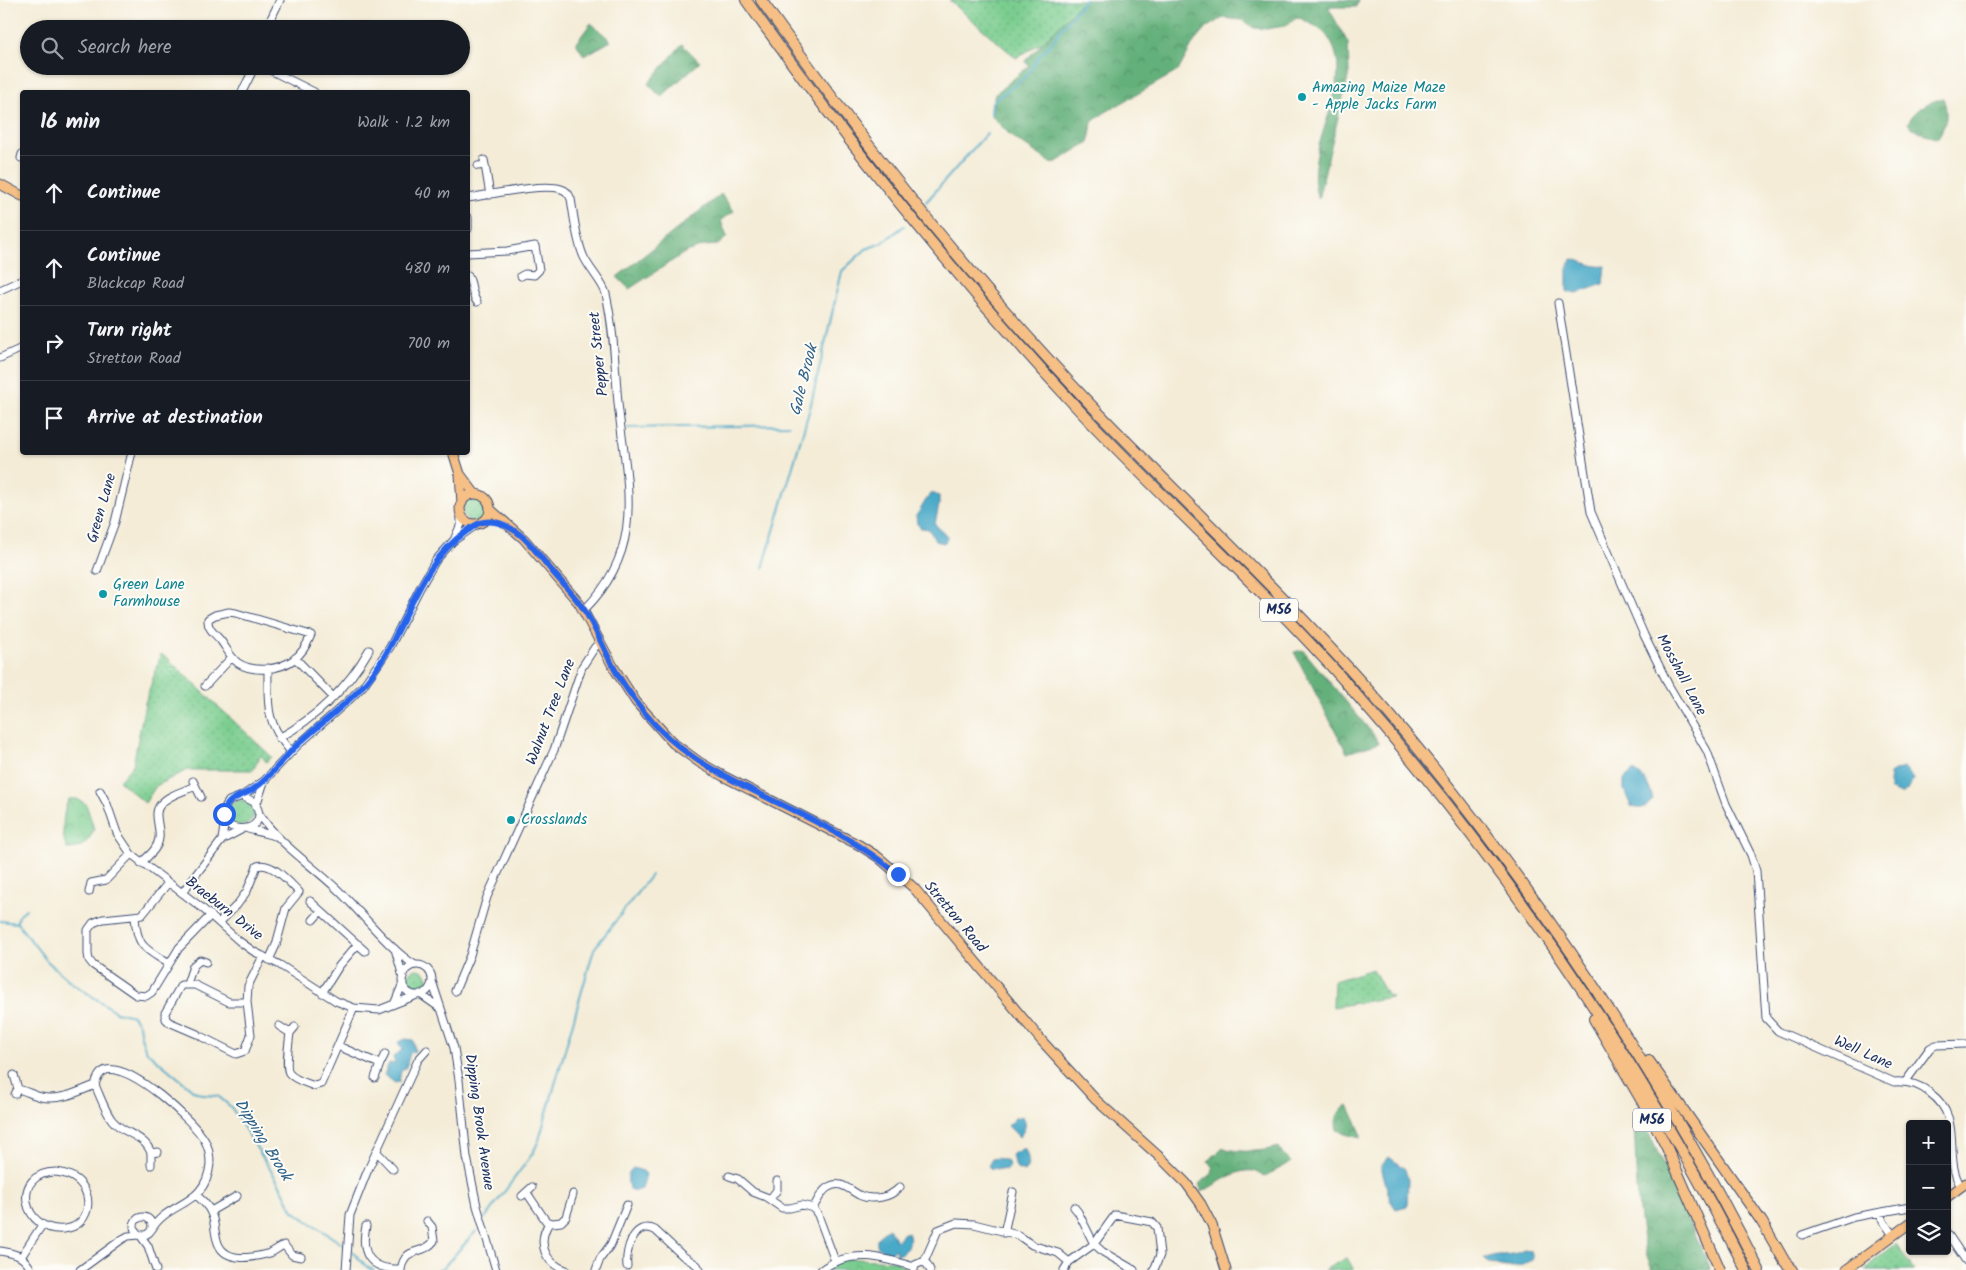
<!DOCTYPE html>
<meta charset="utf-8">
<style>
body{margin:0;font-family:Kalam,sans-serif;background:#20242c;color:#f1f3f6}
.controls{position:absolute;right:15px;bottom:15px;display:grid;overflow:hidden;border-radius:5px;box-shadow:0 1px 4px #0004}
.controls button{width:45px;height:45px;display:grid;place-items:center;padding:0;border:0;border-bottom:1px solid #363941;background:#171b24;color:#f1f3f6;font:25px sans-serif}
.stop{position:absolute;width:15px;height:15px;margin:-11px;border:4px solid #2563eb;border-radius:50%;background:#fff}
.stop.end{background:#2563eb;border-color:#fff;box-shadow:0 1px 5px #0008}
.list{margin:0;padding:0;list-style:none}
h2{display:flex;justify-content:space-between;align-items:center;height:65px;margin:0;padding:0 20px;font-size:21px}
h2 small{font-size:16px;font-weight:400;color:#9ea1a6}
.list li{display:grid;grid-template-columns:32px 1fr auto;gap:15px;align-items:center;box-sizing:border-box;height:75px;padding:0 20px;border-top:1px solid #363941}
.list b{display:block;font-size:19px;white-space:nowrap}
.list p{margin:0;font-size:16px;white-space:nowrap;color:#9ea1a6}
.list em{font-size:16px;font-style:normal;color:#9ea1a6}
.icon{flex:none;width:28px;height:28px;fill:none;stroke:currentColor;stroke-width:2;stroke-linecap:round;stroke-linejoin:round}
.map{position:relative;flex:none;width:1966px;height:1270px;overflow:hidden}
.search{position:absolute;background:#171b24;box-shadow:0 1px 4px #0004;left:20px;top:20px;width:450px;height:55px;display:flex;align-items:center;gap:12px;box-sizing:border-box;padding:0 18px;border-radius:28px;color:#9ea1a6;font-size:19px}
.panel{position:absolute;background:#171b24;box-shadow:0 1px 4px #0004;left:20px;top:90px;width:450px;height:365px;border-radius:5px}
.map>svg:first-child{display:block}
</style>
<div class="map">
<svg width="1966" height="1270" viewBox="0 0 1966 1270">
<defs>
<pattern id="grass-dots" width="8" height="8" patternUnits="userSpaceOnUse" patternTransform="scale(1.25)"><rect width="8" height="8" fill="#7acd8f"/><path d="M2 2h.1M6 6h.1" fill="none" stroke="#69b07e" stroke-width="1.8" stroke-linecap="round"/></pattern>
<pattern id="forest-crowns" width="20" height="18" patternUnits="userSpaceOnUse" patternTransform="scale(1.25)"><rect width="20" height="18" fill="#63b07a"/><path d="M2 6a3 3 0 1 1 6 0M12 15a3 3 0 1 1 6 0" fill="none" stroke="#519067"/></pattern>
<pattern id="park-crowns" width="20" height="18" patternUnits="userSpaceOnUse" patternTransform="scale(1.25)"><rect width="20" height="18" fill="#7acd8f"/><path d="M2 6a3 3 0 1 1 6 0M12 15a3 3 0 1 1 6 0" fill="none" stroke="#69b07e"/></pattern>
</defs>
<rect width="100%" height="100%" fill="#fdfcf7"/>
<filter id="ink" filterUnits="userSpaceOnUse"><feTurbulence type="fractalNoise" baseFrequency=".02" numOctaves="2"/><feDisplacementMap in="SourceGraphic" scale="10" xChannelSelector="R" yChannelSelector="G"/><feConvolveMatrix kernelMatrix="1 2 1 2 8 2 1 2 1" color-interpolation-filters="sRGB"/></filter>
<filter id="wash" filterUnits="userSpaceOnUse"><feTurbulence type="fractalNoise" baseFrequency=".0096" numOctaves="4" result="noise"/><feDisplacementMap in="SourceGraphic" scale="20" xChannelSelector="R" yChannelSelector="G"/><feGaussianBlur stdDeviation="1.12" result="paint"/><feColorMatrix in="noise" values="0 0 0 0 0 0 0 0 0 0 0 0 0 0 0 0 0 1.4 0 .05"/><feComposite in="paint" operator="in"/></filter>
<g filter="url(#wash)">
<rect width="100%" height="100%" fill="#f4ecd7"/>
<path fill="url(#grass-dots)" stroke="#4a7e76" d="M949 0H1085L1058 33 1016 58Z
M463 510a12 12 0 1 1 24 0a12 12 0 1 1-24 0Z
M161 654 169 660 272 757 266 762 261 755 253 770H187L156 786 145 803 119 781 133 765 145 703Z
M228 813a13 13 0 1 1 26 0a13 13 0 1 1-26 0Z
M406 980a11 11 0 1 1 22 0a11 11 0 1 1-22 0Z
M1373 969 1387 995 1392 997 1333 1007 1334 981Z
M1896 1244 1914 1270H1866L1874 1261Z"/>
<path fill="url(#forest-crowns)" stroke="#3f706c" d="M1084 0H1358L1356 7H1328L1348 43 1349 73 1318 199C1299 145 1362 83 1327 36 1321 28 1307 22 1298 17L1285 26 1266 29 1254 28 1242 20 1223 18 1207 27 1194 42 1178 71 1104 113 1092 122 1089 142 1053 164 1011 136 991 115 995 94 1029 66 1025 61Z
M591 23 611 41 584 56 576 43Z
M682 44 700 62 661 97 648 84Z
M1943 98C1949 113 1946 126 1937 139L1911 128 1908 123C1915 109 1928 102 1943 98Z
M721 194 734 211 721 221 727 237 718 245 704 246 686 252 629 289 617 277Z
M1303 650 1373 734 1379 743 1347 753 1294 652Z
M1348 1105 1361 1133V1138L1345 1134 1337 1130C1334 1117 1338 1112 1348 1105Z
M1634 1120 1647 1129 1711 1270H1653C1636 1241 1636 1157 1634 1120Z
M1279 1147 1283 1154 1291 1162C1282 1168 1272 1172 1263 1177 1249 1159 1217 1184 1202 1192L1199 1184 1212 1174 1213 1168 1208 1161 1223 1148C1242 1153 1260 1152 1279 1147Z"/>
<path fill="url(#park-crowns)" stroke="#4a7e76" d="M69 799H77L86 804 94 829C88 843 82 849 67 849 61 837 62 811 69 799Z
M837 1258 896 1261 908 1270H819Z"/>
<path fill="#7acd8f" stroke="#4a7e76" d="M1347 1258 1354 1270H1324Z"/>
<path fill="#48a9c8" stroke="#326c93" d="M1572 259C1583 261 1595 268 1605 266L1603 284 1578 293 1567 292V269Z
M932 493 939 496V505L935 524 948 538 944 543 935 541 929 529 921 528 917 524 916 516C922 508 925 499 932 493Z
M1904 768 1913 779 1909 788 1902 794 1891 790 1889 783 1890 774 1896 770Z
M1633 771C1645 776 1649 786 1653 799 1647 807 1642 811 1631 806L1624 790V779Z
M406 1039 413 1040 415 1051 410 1053 406 1068 401 1071 399 1082 395 1083 384 1075 389 1063 395 1064 393 1057 402 1050 398 1042Z
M1020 1117 1023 1118C1028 1125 1024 1131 1019 1137L1008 1126 1015 1118Z
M1024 1148C1029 1156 1030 1165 1024 1172L1017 1169 1011 1155Z
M1389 1157 1405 1169 1408 1180 1407 1206 1396 1209 1390 1200 1381 1166Z
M997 1158 1008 1161 1009 1167 1007 1170 990 1168 988 1166 992 1159Z
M633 1168 643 1171 646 1174 642 1189 635 1191 629 1189C628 1181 625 1174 633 1168Z
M889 1228 896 1241 903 1233H908C913 1244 906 1251 896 1256L895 1249 890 1253 882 1251 877 1246V1238Z
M1524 1250 1531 1251 1533 1259C1520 1270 1498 1269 1484 1259 1500 1251 1507 1259 1524 1250Z"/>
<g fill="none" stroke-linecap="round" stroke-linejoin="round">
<path stroke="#48a9c8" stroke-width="2" d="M991 114 992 102C1003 93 1017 85 1027 75 1032 69 1035 61 1040 55 1047 47 1054 42 1058 33L1085 0
M926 202 987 133
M628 428 789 425
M763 568 810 408 842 271 866 249 882 243 904 226
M0 921 17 923 47 961 72 983 116 1012 133 1016 139 1025 141 1037 146 1051 194 1091 204 1095 218 1096 231 1107 280 1185 293 1211 345 1246
M16 923 20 914 26 909
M485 1218 533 1153 539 1140 594 949 651 875
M351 1250 367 1267 373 1270
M439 1270 442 1269 476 1231"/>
</g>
</g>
<g filter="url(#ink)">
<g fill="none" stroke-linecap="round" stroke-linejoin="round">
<g stroke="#3c4b70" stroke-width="9">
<path id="minor" d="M266 29 280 0
M262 66 314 92
M242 92 255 66
M21 158 22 154
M485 165 490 195
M478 166 485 165 484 160
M468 198C489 195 542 183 561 189 566 190 569 194 571 199 574 217 576 238 583 255 588 268 603 282 606 294 614 330 615 367 618 403 626 482 648 547 584 610
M468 218V229
M468 253 507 251 535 246 539 270 534 275 525 274 521 276
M468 276C473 285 471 294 477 302
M0 290 22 280
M1558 303 1591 512 1644 635 1669 686 1707 751 1726 804 1751 855 1756 871 1766 1018 1778 1031 1894 1082C1908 1081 1919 1084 1930 1093 1965 1118 1942 1158 1961 1186
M0 358 22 348
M455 538 461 524V514
M97 571 115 522 132 452
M229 612 236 613 311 635C307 645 302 654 293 660 279 670 253 673 238 663 230 657 227 649 221 641 216 634 207 630 208 619L215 615Z
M295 658 333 697
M268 668C268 707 265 721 291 752
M205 686 232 657
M279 738C317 717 348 687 369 650
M193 781 201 797
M100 791 107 804 117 833 131 854 202 908 239 941 253 951 280 965 336 1001 354 1008 379 1010 417 995
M242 796 254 802C278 838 203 837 229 801L242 796 264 781 297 746 349 700 363 686 390 647 421 586 436 560 453 541 479 523
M256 806 264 782
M258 812C278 844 311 864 338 890 361 912 389 949 415 965
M248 829 275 836
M222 840 225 819
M141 863C148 856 158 849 159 838 161 827 152 813 161 804 168 795 185 791 195 786
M168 883 142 915 103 919 93 923 88 930V954L89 960 93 965 136 995 146 996 152 992 179 948 211 915
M89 892 91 883 106 880 131 854
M182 893 222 840 241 830
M310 901 365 951
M135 917C137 948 145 948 169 964
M313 920 321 911
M219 923 237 905 247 891 257 866C272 861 289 882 299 892L286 908 276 945 269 960
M395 949 403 977
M402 980a15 15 0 1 1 30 0a15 15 0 1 1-30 0Z
M432 981 454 1048 459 1080 467 1157 477 1206 496 1270
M187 984 193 966 200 960 206 962
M455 991 470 955 487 897 554 750 582 667 595 647 601 643
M322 993 339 966 358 944
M420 994 440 1008
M395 1002 403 983
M279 1026 290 1033C289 1042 285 1067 289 1073 294 1080 307 1083 314 1086L321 1084 354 1008
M290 1033 295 1027
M197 1034 169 1022 166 1019 165 1013 181 985H195L229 1002H247
M202 1037 236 1054 245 1051 251 1035 247 1002 248 986 263 956
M338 1046 380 1064 385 1054
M14 1075 18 1089 15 1094
M375 1078 380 1064
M1906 1081 1930 1048 1936 1045 1966 1044
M18 1089C26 1091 33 1095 41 1097 60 1101 78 1092 95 1085
M377 1152 393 1169
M151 1153C144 1134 124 1135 112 1120 105 1111 100 1096 95 1085 97 1078 99 1073 106 1070 130 1063 194 1121 205 1141 209 1148 210 1156 210 1164 206 1207 168 1201 152 1229
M151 1165V1153L158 1152
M56 1172C64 1173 71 1175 77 1180 96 1196 89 1227 64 1229 22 1233 10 1172 56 1172Z
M729 1176 738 1179 753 1192 766 1197 782 1208H790L802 1205 813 1208
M527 1193 546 1221 553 1223 561 1222 566 1217 573 1194
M196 1195C202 1200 208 1205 211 1213 215 1221 214 1230 217 1240 223 1264 252 1258 270 1253 275 1251 279 1247 284 1245L292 1255 301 1257
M522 1196 532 1187
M770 1199 777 1190V1181
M1074 1207 1078 1212 1094 1244 1103 1252 1134 1270
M211 1211 237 1196
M1880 1213 1883 1221 1893 1235
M134 1226a9 9 0 1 1 18 0a9 9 0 1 1-18 0Z
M549 1223C537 1242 544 1263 566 1270
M366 1226C360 1254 370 1270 401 1269
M1004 1233 1013 1192
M1947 1233 1966 1261
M140 1235 148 1246 156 1270
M1802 1235 1854 1217 1910 1207
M0 1251C14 1253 25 1256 31 1270
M21 1257 42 1225
M835 1261 818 1215 813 1208C817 1202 821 1192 827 1188 840 1179 848 1189 859 1195 872 1201 890 1198 900 1187
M924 1262 938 1230 956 1223 974 1224 1018 1235 1032 1245 1058 1253 1069 1262
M627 1266C625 1250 634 1220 655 1230L683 1256 697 1265 700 1270
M80 1270 121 1240 128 1236 139 1235
M346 1270 350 1215 367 1172 418 1060 427 1050
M401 1270C405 1244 422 1257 434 1241L432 1227 427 1221
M596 1270 600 1259 611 1244 627 1205
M821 1270C850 1248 883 1257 914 1267
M914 1270 915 1265 922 1262 927 1264 930 1270
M1064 1270 1069 1262 1094 1244 1115 1215 1152 1222 1157 1228 1160 1255 1154 1270"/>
</g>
<g stroke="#3c4b70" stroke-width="11">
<path id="major" d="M0 184 22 196
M453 452 460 474 462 503
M460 474 475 494
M460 509a15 15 0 1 1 30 0a15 15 0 1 1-30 0Z
M490 509 524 539 579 603 614 668 636 702 673 743 699 762 723 776 859 845 878 857 914 888 1041 1040 1096 1100 1163 1160 1186 1183 1201 1204 1212 1225 1226 1270
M1947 1197 1966 1183
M1846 1270 1910 1223"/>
</g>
<g stroke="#3c4b70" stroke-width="12">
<path id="highway" d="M746 0C848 145 959 281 1080 411 1168 504 1263 589 1348 685 1504 863 1639 1059 1746 1270
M761 0C862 142 970 278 1090 404 1190 508 1296 605 1390 715 1534 885 1658 1071 1759 1270
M1594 1019 1650 1115 1667 1148 1720 1270
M1649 1061 1762 1222 1785 1262 1793 1270"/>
</g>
<use href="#minor" stroke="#fff" stroke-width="7"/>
<use href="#major" stroke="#f5bf86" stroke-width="9"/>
<use href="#highway" stroke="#f5bf86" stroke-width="10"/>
</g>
</g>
<g fill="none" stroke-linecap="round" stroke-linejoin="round" filter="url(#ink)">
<path stroke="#2563eb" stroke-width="6" d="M224 814C226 797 242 797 255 788 271 777 281 761 295 747 316 727 340 710 360 689 405 643 412 568 467 531 472 528 478 522 484 522 493 520 504 524 512 529 528 538 540 557 552 571 562 583 574 595 583 608 595 626 603 648 614 668 622 683 633 698 644 712 681 758 723 775 774 801 818 822 860 843 898 874"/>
</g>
<g fill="#0f9aa8" stroke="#fdfcf7" stroke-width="2">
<circle cx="1302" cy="97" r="5"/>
<circle cx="103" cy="594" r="5"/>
<circle cx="511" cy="820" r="5"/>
</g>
<g text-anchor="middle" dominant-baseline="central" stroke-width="4" stroke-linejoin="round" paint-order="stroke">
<g fill="#fdfcf7" stroke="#5f6c8c" stroke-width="1">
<rect x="1260" y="598.5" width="38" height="23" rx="4"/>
<rect x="1633" y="1108.5" width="38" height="23" rx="4"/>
</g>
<g font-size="14" font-weight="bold" fill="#1b2f5e">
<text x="1279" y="610">M56</text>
<text x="1652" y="1120">M56</text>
</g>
<g font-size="15" fill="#0d838f" stroke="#fdfcf7" text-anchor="start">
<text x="1312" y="88">Amazing Maize Maze<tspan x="1312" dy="17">- Apple Jacks Farm</tspan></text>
<text x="113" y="585">Green Lane<tspan x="113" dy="17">Farmhouse</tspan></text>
<text x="521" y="820">Crosslands</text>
</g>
<g font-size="15" fill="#1b2f5e" stroke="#fdfcf7">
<text transform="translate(599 354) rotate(-96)">Pepper Street</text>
<text transform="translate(102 508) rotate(-74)">Green Lane</text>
<text transform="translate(1681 675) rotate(62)">Mosshall Lane</text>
<text transform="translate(551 712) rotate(-69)">Walnut Tree Lane</text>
<text transform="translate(224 909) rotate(38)">Braeburn Drive</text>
<text transform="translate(955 917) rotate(50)">Stretton Road</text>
<text transform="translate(1863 1053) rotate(24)">Well Lane</text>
<text transform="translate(479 1122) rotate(82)">Dipping Brook Avenue</text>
</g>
<g font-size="16" font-style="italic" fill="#2d6088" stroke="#fdfcf7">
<text transform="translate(804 380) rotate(-76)">Gale Brook</text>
<text transform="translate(263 1140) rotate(58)">Dipping Brook</text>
</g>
</g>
</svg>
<div class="controls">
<button>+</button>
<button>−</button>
<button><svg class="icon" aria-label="layers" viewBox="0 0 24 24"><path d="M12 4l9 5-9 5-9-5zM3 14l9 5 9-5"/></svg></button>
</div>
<div class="stop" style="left:224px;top:814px"></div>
<div class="stop end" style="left:898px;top:874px"></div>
<div class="search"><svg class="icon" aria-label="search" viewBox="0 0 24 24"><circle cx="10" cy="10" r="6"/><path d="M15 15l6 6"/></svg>Search here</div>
<section class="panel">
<h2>16 min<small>Walk · 1.2 km</small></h2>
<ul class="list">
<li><svg class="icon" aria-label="ahead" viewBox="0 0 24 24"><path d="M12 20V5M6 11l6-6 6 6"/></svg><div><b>Continue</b></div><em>40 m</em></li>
<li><svg class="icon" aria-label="ahead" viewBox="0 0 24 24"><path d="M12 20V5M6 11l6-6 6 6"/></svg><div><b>Continue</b><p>Blackcap Road</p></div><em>480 m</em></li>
<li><svg class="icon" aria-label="right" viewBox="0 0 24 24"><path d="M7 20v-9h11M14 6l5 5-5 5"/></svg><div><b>Turn right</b><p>Stretton Road</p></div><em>700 m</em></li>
<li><svg class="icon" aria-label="arrive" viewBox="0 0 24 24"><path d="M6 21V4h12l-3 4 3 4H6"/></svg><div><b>Arrive at destination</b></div></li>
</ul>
</section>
</div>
